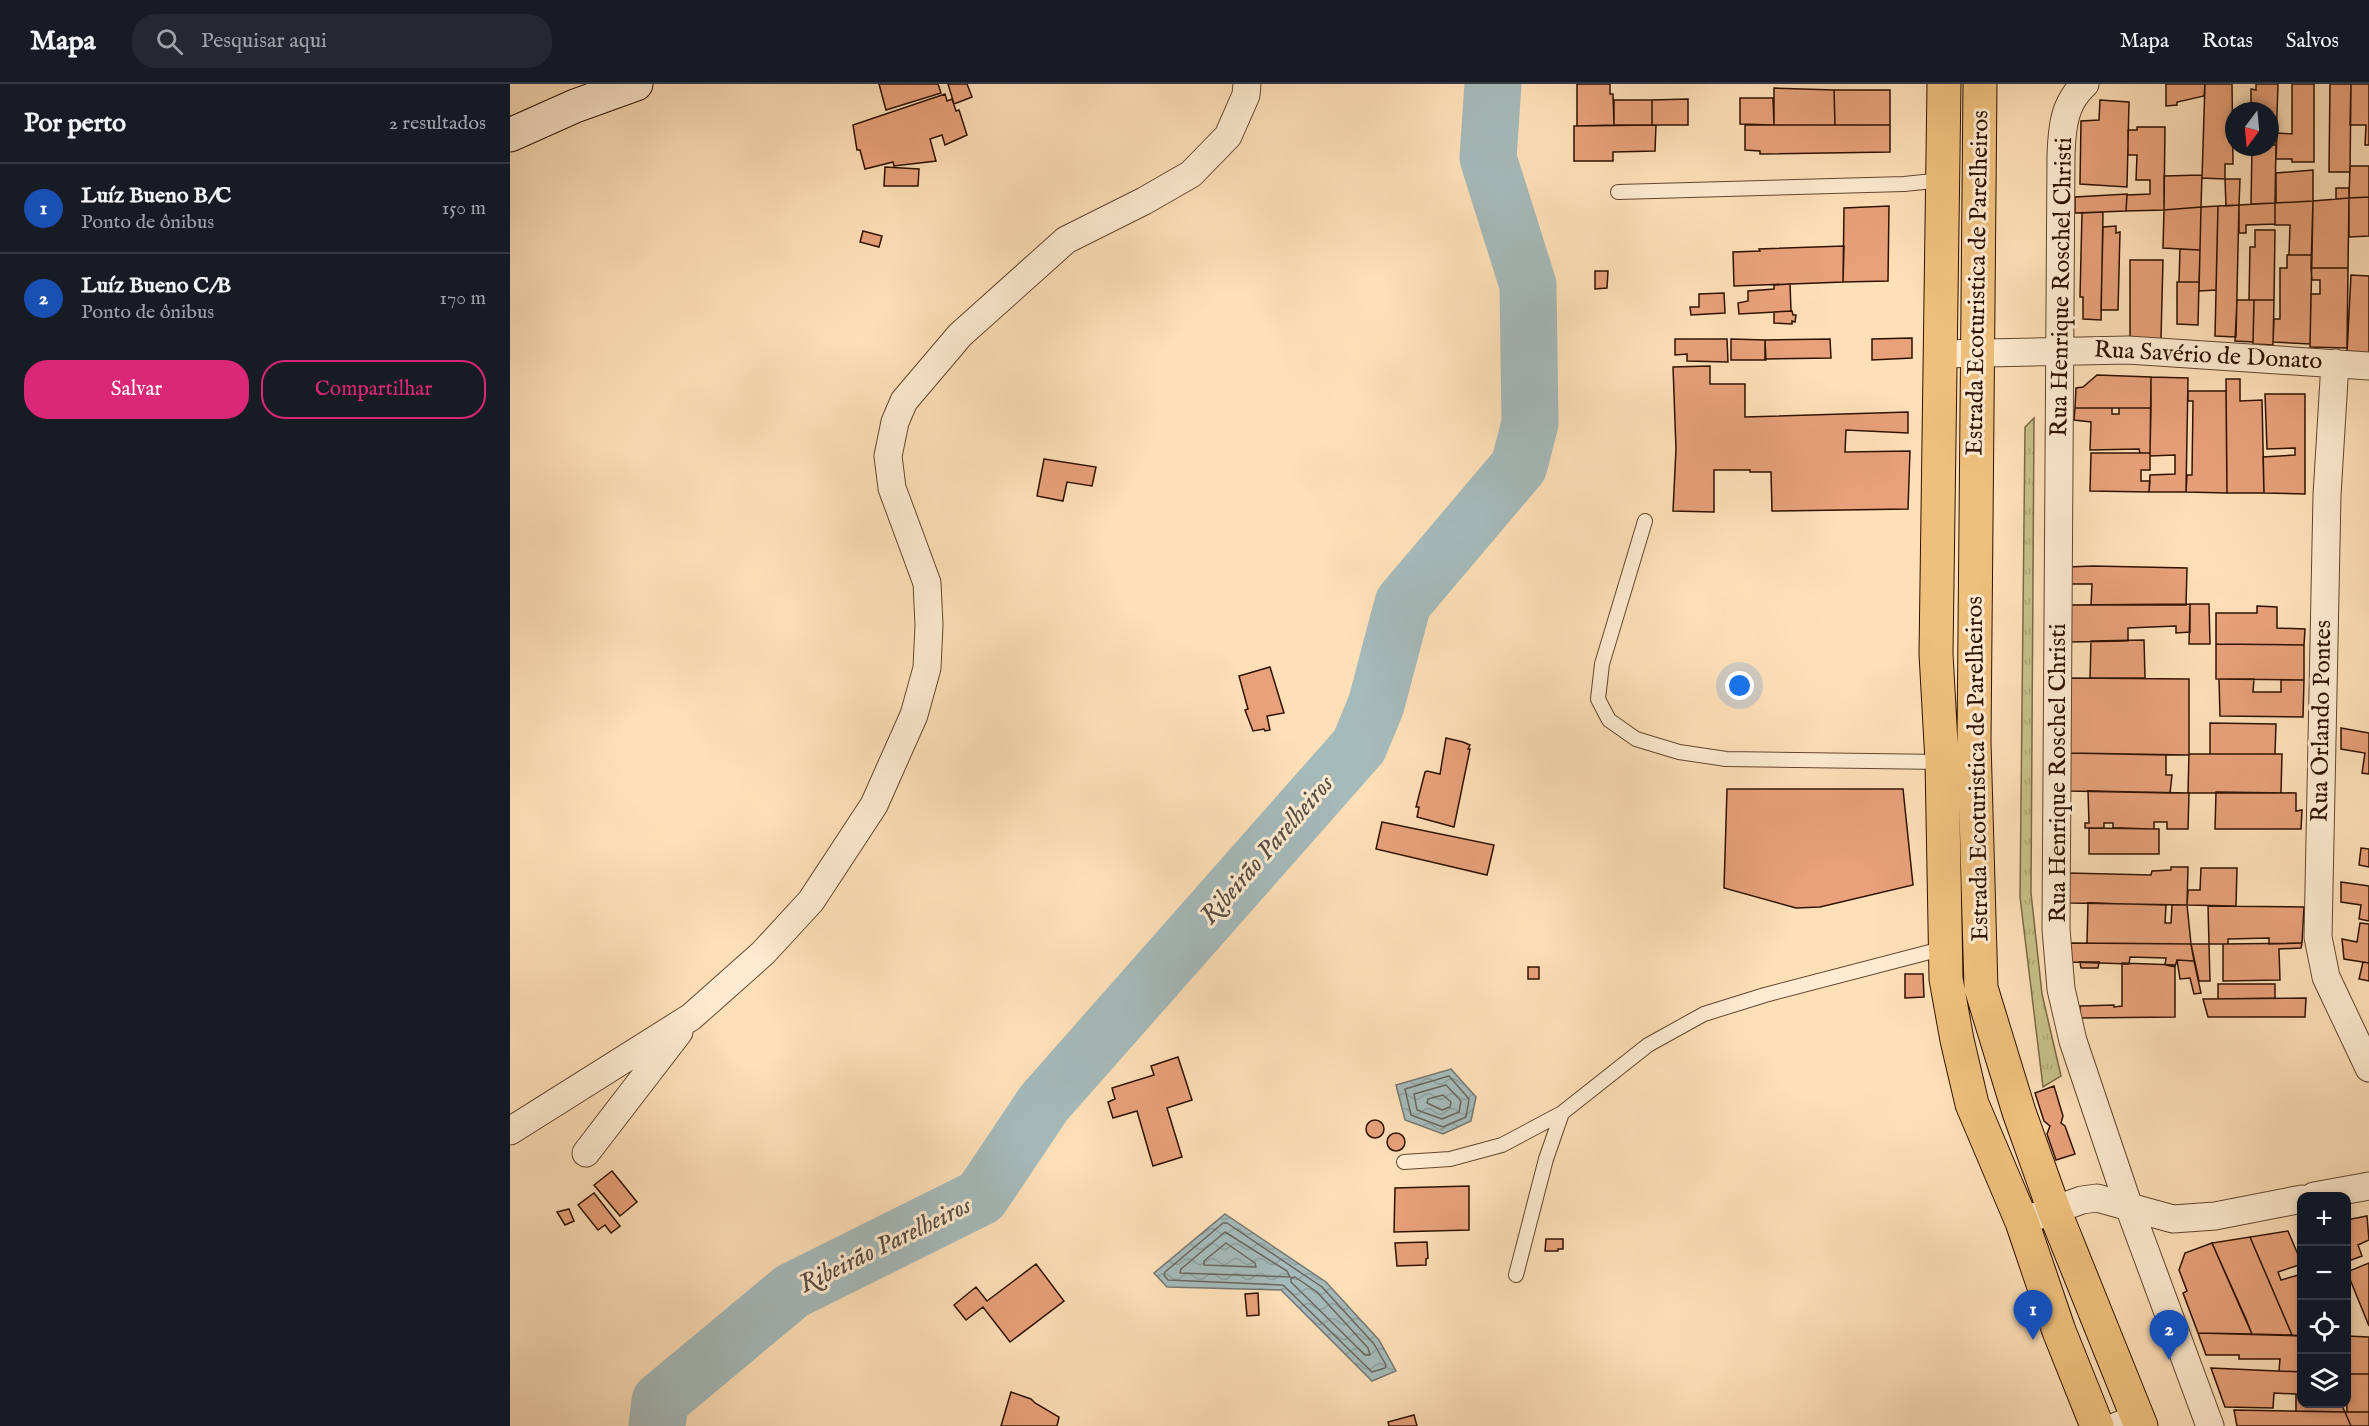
<!DOCTYPE html>
<html lang="pt">
<meta charset="utf-8">
<style>
body{margin:0;font-family:"IM FELL English",serif;background:#242831;color:#f1f3f6}
.controls{position:absolute;right:18px;bottom:18px;display:grid;overflow:hidden;border-radius:12px;box-shadow:0 3px 9px #0003}
.controls button{width:54px;height:54px;display:grid;place-items:center;padding:0;border:0;border-bottom:2px solid #363941;background:#171b24;color:#f1f3f6;font:30px sans-serif}
.compass{position:absolute;left:1715px;top:18px;width:54px;height:54px;border-radius:50%;background:#171b24;box-shadow:0 3px 9px #0003;rotate:196deg}
.you{position:absolute;left:1230px;top:602px;width:21px;height:21px;margin:-15px;border:4px solid #fff;border-radius:50%;background:#1a73e8;box-shadow:0 0 0 9px #1a73e833}
.badge{display:grid;place-items:center;width:39px;height:39px;border-radius:50%;background:#db2777;color:#fff;font-size:20px;font-weight:700}
.pin{position:absolute;translate:-50% -50px;filter:drop-shadow(0 2px 3px #0008)}
.pin::after{content:'';position:absolute;top:32px;width:21px;height:18px;background:inherit;clip-path:polygon(0 0,100% 0,50% 100%)}
.list{margin:0;padding:0;list-style:none}
h2{display:flex;justify-content:space-between;align-items:center;height:78px;margin:0;padding:0 24px;font-size:26px}
h2 small{font-size:20px;font-weight:400;color:#9ea1a6}
.list li{display:grid;grid-template-columns:39px 1fr auto;gap:18px;align-items:center;box-sizing:border-box;height:90px;padding:0 24px;border-top:2px solid #363941}
.list b{display:block;font-size:22px;white-space:nowrap}
.list p{margin:0;font-size:20px;white-space:nowrap;color:#9ea1a6}
.list em{font-size:20px;font-style:normal;color:#9ea1a6}
.actions{display:flex;gap:12px;padding:18px 24px}
.actions a{flex:1;padding:14px 0;border:2px solid #db2777;border-radius:24px;text-align:center;font-size:21px;color:#db2777}
.actions .main{background:#db2777;color:#fff}
.icon{flex:none;width:33px;height:33px;fill:none;stroke:currentColor;stroke-width:2;stroke-linecap:round;stroke-linejoin:round}
.map{position:relative;flex:none;width:1859px;height:1342px;overflow:hidden}
header{display:flex;align-items:center;gap:36px;box-sizing:border-box;height:84px;padding:0 30px;background:#171b24;border-bottom:2px solid #363941}
header strong{font-size:28px}
nav{display:flex;gap:33px;margin-inline-start:auto;font-size:21px}
.search{width:420px;height:54px;background:#242831;display:flex;align-items:center;gap:15px;box-sizing:border-box;padding:0 21px;border-radius:24px;color:#9ea1a6;font-size:22px}
main{display:flex}
aside{flex:1;background:#171b24}
.map>svg:first-child{display:block}
</style>
<header>
<strong>Mapa</strong>
<div class="search"><svg class="icon" aria-label="search" viewBox="0 0 24 24"><circle cx="10" cy="10" r="6"/><path d="M15 15l6 6"/></svg>Pesquisar aqui</div>
<nav><a>Mapa</a><a>Rotas</a><a>Salvos</a></nav>
</header>
<main>
<aside>
<h2>Por perto<small>2 resultados</small></h2>
<ul class="list">
<li><span class="badge" style="background:#1a4fb4">1</span><div><b>Luíz Bueno B/C</b><p>Ponto de ônibus</p></div><em>150 m</em></li>
<li><span class="badge" style="background:#1a4fb4">2</span><div><b>Luíz Bueno C/B</b><p>Ponto de ônibus</p></div><em>170 m</em></li>
</ul>
<div class="actions"><a class="main">Salvar</a><a>Compartilhar</a></div>
</aside>
<div class="map">
<svg width="1859" height="1342" viewBox="0 0 1859 1342">
<defs>
<pattern id="grass-tufts" width="24" height="20" patternUnits="userSpaceOnUse" patternTransform="scale(1.5)"><rect width="24" height="20" fill="#c8c089"/><path d="M3 7l-1-3M5 7V3M7 7l1-3M15 17l-1-3M17 17v-4M19 17l1-3" fill="none" stroke="#aca474"/></pattern>
<pattern id="water-waves" width="16" height="10" patternUnits="userSpaceOnUse" patternTransform="scale(1.5)"><rect width="16" height="10" fill="#a5baba"/><path d="M0 5q4-4 8 0t8 0" fill="none" stroke="#8e9f9e"/></pattern>
</defs>
<rect width="100%" height="100%" fill="#fee0b8"/>
<filter id="stains"><feTurbulence type="fractalNoise" baseFrequency=".00333" numOctaves="4"/><feColorMatrix values="0 0 0 0 .2 0 0 0 0 .09 0 0 0 0 .02 0 0 0 .5 -.17"/></filter>
<radialGradient id="worn" r=".72"><stop offset=".6" stop-color="#630" stop-opacity="0"/><stop offset="1" stop-color="#630" stop-opacity=".3"/></radialGradient>
<path fill="url(#grass-tufts)" stroke="#7b6945" stroke-width="1.5" d="M1524 334 1521 809 1532 910 1551 992 1533 1003 1510 813 1515 343Z"/>
<path fill="url(#water-waves)" stroke="#757770" stroke-width="1.5" d="M941 985 966 1013 961 1037 933 1050 895 1036 886 1001Z
M715 1130 816 1198 869 1256 886 1287 862 1297 771 1206 657 1203 644 1189Z"/>
<g fill="none" stroke-linecap="round" stroke-linejoin="round">
<path stroke="#6a665e" stroke-width="1.5" d="M939 992 959 1015 956 1033 933 1043 901 1031 895 1005Z
M936 1001 951 1017 949 1028 932 1035 907 1026 904 1010Z
M933 1011 941 1018 940 1023 932 1026 917 1019 918 1015Z
M713 1139H717L812 1203 864 1260 876 1281 875 1284 862 1288 773 1201 658 1196 654 1191 655 1188Z
M715 1148 777 1187 780 1193 670 1189 671 1185Z
M716 1159 745 1179 746 1183 694 1181V1177Z
M785 1193 807 1208 858 1264 860 1271H855L781 1198V1194Z"/>
<path stroke="#a5baba" stroke-width="57" d="M147 1342 150 1317 282 1207 471 1113 534 1019 849 662 866 621 893 519 1009 382 1020 339 1018 201 978 74 983 0"/>
</g>
<path fill="#e8a17a" stroke="#2e1201" stroke-width="1.5" d="M369 0H428L431 9 376 26Z
M438 0H457L462 13 444 20Z
M1067 0H1100V10H1103L1104 41 1067 42Z
M1656 0H1695L1694 12 1667 18V21L1656 22Z
M1695 0H1722L1723 80H1715V95L1692 94Z
M1746 0H1768L1766 61H1760V27H1741V5L1746 6Z
M1782 0H1804V78H1782V75H1766L1767 49 1782 50Z
M1820 0H1841L1840 88H1819Z
M1841 0H1859V61H1855L1856 41H1840Z
M1264 4 1324 6 1325 41H1264Z
M1324 6H1380V41H1325Z
M435 10 437 17 442 15 446 27 449 26 457 51 435 61 432 51 420 55 426 77 384 82 383 78 355 85 350 66H347L343 41Z
M1230 14H1263L1264 41 1230 40Z
M1178 15V41H1142V16Z
M1104 16H1142V41H1104Z
M1590 16 1619 18 1617 103 1570 100 1571 37 1589 36Z
M1146 41 1145 67 1103 68V77H1064V42Z
M1235 41H1380V68L1250 70V67L1235 66Z
M1627 43H1655L1654 126 1616 127 1617 111 1640 110V96H1626L1627 71H1618V46H1627Z
M1760 61H1766L1765 119 1741 120 1742 63H1760Z
M1840 82H1859V113L1839 114Z
M375 83 409 85 408 102H374Z
M1803 86V117L1766 119V89Z
M1692 91 1691 123 1654 126V92Z
M1715 95H1730L1729 121 1716 122Z
M1826 104H1839V114L1826 115Z
M1617 110 1616 127 1565 129V113Z
M1859 113V152L1839 153V114Z
M1839 114 1838 184H1801L1803 117Z
M1803 117 1802 171H1779L1780 141H1765V119Z
M1765 119V140L1736 141V149H1729V121Z
M1729 121 1726 253 1705 252 1708 122Z
M1379 122 1378 197 1333 198 1334 124Z
M1708 122 1706 206 1689 207 1691 123Z
M1691 123 1690 166 1653 164 1654 126Z
M1593 128 1591 236 1573 235V213H1570L1572 129Z
M1606 142V149L1610 148 1608 226H1591L1593 143Z
M1745 146H1765L1764 216H1739L1740 163H1745Z
M353 147 372 152 369 163 350 158Z
M1334 162 1333 198 1224 202 1223 168 1250 167 1249 165Z
M1670 165 1690 166 1689 198H1669Z
M1777 171H1802L1800 260 1763 258 1764 235H1770V184H1777Z
M1620 176H1653L1651 255 1620 254Z
M1801 184H1838L1837 264 1800 263 1801 210H1810V196H1802Z
M1085 187H1098L1097 204 1085 205Z
M1841 191 1859 192V271L1837 269Z
M1667 198H1689L1688 241 1667 240Z
M1280 200 1281 227 1229 230 1228 219 1238 217V207L1264 205V201Z
M1214 209 1215 229 1181 231 1180 223H1189V210Z
M1727 216H1744L1743 258 1725 257Z
M1744 216H1764L1763 261 1743 260Z
M1282 227 1283 231H1286L1285 238 1282 237V240L1264 239V228Z
M1402 254V274L1362 276V255Z
M1165 255H1217L1218 278 1177 277V270L1165 271Z
M1221 255 1255 256 1256 276H1221Z
M1320 255 1321 274 1255 275V256Z
M1200 282V300H1235V333L1398 328V349L1336 346 1335 368 1400 367 1398 425 1262 427 1261 388H1240V386H1204V428L1163 427 1166 365 1163 283Z
M1587 291 1641 293V324H1565L1566 304 1573 303Z
M1641 293 1678 294 1676 408H1639L1640 391 1665 390V371L1640 372Z
M1716 295H1730V317L1752 316 1754 409H1717Z
M1678 307H1716L1717 409 1676 408 1677 391H1682L1683 317H1678Z
M1755 310H1795V410L1754 409 1753 373 1785 371V364L1757 365Z
M1565 324H1602V330H1609V324H1641L1640 369H1630L1629 365 1580 366 1581 338 1564 336Z
M1581 369H1640V386H1631V397H1640L1639 408 1580 407Z
M534 375 586 383 582 402 557 398 553 417 527 412Z
M1583 482 1677 484 1676 521H1581L1582 500H1558V483Z
M1680 520V548L1666 549V542L1618 544V557L1558 558V521Z
M1680 520H1699L1700 560H1679Z
M1747 522 1767 523V544L1795 545 1794 561 1706 560V529H1747Z
M1634 556 1635 594H1580L1581 557Z
M1706 560 1794 561V596L1706 595Z
M760 583 774 629 757 632 760 646 755 647 754 645 743 647 735 626 738 625 729 592Z
M1558 594 1679 595V671L1558 669Z
M1709 595H1744L1743 608H1771V596H1794L1793 633 1710 632Z
M1700 639 1766 640 1765 670H1700Z
M1831 644 1859 649V690L1852 689 1855 669 1831 665Z
M936 654 953 658 960 661 958 665H960L944 743 907 733 909 723H906L915 688 917 687 930 690Z
M1558 669 1656 671V691H1662L1660 709 1558 707Z
M1679 670H1772L1771 709H1678Z
M1217 705H1393L1403 801 1310 823 1286 824 1214 804Z
M1578 707 1679 709 1678 745H1657V738H1644V745L1603 744V739H1594V744H1575V739H1579Z
M1706 708 1786 709V727L1792 726 1791 745H1705Z
M872 738 984 761 977 791 866 765Z
M1579 744 1649 745V770H1579Z
M1851 764 1859 765V783L1849 781Z
M1661 783H1678L1677 821 1559 819 1558 789 1641 791 1642 787 1661 786Z
M1691 784H1727L1726 822 1677 821 1678 806H1690Z
M1831 798 1859 802V837L1849 835 1851 821 1831 818Z
M1578 819 1656 821 1655 839H1661L1662 821H1677L1681 860 1577 859Z
M1698 822 1794 823 1792 859 1759 860V854L1718 855V860H1699Z
M1850 839 1859 840V879L1834 875 1832 855 1847 858Z
M1560 859 1681 860 1684 877 1667 876 1665 883 1655 881 1656 874 1620 873 1619 880 1561 878Z
M1792 859 1791 864 1769 865 1770 896 1713 897V860Z
M1681 860H1699L1700 897H1689Z
M1667 876 1684 877 1691 909 1684 910 1680 894 1670 895Z
M1570 878H1589L1588 884H1571Z
M1853 878 1859 879V897L1849 895Z
M1612 879 1665 881V933L1570 934V922L1604 921V923L1612 922Z
M1018 883H1029V895H1018Z
M1395 890H1413L1414 913 1395 914Z
M1708 900H1765V914L1708 915Z
M1796 914 1795 933H1698L1693 915Z
M668 973 682 1016 657 1024 672 1073 643 1082 627 1027 603 1034 598 1018 605 1015 602 1004 644 991 641 982Z
M1544 1002 1553 1032 1551 1039 1555 1042 1565 1070 1546 1076 1537 1050 1540 1042 1534 1037 1525 1009Z
M856 1045a9 9 0 1 1 18 0a9 9 0 1 1-18 0Z
M877 1058a9 9 0 1 1 18 0a9 9 0 1 1-18 0Z
M102 1087 127 1118 110 1132 84 1101Z
M959 1102V1146L884 1148 885 1104Z
M84 1109 110 1142 101 1149 95 1141 88 1146 68 1121Z
M59 1125 64 1137 55 1141 47 1128Z
M1857 1132 1859 1156 1848 1161 1852 1172 1836 1178V1136Z
M1778 1147 1792 1180 1768 1188 1771 1196 1792 1190V1252L1782 1251 1740 1153Z
M1740 1153 1782 1251 1742 1250 1702 1159Z
M1036 1155H1053V1165H1048V1167H1035Z
M917 1158 918 1174 916 1175V1181L887 1182 885 1159Z
M1702 1159 1736 1235 1742 1250 1688 1249 1673 1209 1677 1207 1669 1186 1675 1169Z
M1859 1179V1242L1837 1188Z
M526 1180 554 1217 500 1258 473 1223 456 1236 444 1221 466 1203 477 1217Z
M748 1209 749 1231 737 1232 735 1210Z
M1688 1249 1792 1252V1288L1769 1287 1770 1275H1729V1271H1696Z
M1836 1252 1859 1253V1290H1836Z
M1701 1284 1792 1288V1320H1831L1835 1328 1786 1327V1310L1764 1309 1763 1324 1715 1323Z
M1836 1290H1859V1328H1837Z
M501 1308 521 1315 525 1319 549 1333 547 1342H491Z
M1724 1326 1835 1328 1841 1342H1727Z
M1835 1328H1859V1342H1841Z
M904 1331 907 1342H879L878 1338Z"/>
<g fill="none" stroke-linecap="round" stroke-linejoin="round">
<g stroke="#62462f" stroke-width="16">
<path id="lane" d="M1108 108 1394 100 1433 96
M1135 437 1092 580 1088 615 1099 636 1126 655 1169 668 1216 675 1432 678
M894 1078 940 1075 992 1061 1052 1029 1138 961 1194 930 1255 911 1435 864
M1006 1191 1036 1075 1052 1029"/>
</g>
<g stroke="#62462f" stroke-width="29">
<path id="street" d="M1575 0C1554 19 1552 43 1551 71L1546 845 1551 905 1563 957 1619 1123 1700 1342
M1430 270 1618 266 1859 282
M1825 279 1817 411 1808 853 1816 893 1859 984
M0 1047 181 933 253 869 301 817 364 721 404 631 417 584 419 541 417 499 382 404 378 372 385 338 394 317 450 251 556 156 634 117 681 90 718 52 736 11 737 0
M76 1069 169 948
M1804 1112 1859 1102
M1524 1133 1572 1116 1587 1114 1663 1135 1705 1132 1792 1115
M1607 1342 1627 1334"/>
</g>
<g stroke="#2e1201" stroke-width="35">
<path id="secondary" d="M0 51 65 22 126 0"/>
</g>
<g stroke="#2e1201" stroke-width="35">
<path id="primary" d="M1434 0 1426 570 1432 678 1436 895 1447 956 1462 1020 1512 1138 1549 1247 1587 1342
M1470 0 1464 658 1471 904 1509 1028 1544 1126 1631 1342"/>
</g>
<use href="#lane" stroke="#feebd1" stroke-width="14"/>
<use href="#street" stroke="#feebd1" stroke-width="27"/>
<use href="#secondary" stroke="#feebd1" stroke-width="33"/>
<use href="#primary" stroke="#efc07c" stroke-width="33"/>
</g>
<g text-anchor="middle" dominant-baseline="central" stroke-width="6" stroke-linejoin="round" paint-order="stroke">
<g font-size="24" fill="#2e1201" stroke="#feebd1">
<text transform="translate(1468 199) rotate(-89)">Estrada Ecoturistica de Parelheiros</text>
<text transform="translate(1552 203) rotate(-89)">Rua Henrique Roschel Christi</text>
<text transform="translate(1698 272) rotate(3)">Rua Savério de Donato</text>
<text transform="translate(1812 637) rotate(-89)">Rua Orlando Pontes</text>
<text transform="translate(1468 685) rotate(-91)">Estrada Ecoturistica de Parelheiros</text>
<text transform="translate(1548 689) rotate(-90)">Rua Henrique Roschel Christi</text>
</g>
<g font-size="26" font-style="italic" fill="#584d42" stroke="#feebd1">
<text transform="translate(757 766) rotate(-49)">Ribeirão Parelheiros</text>
<text transform="translate(375 1161) rotate(-26)">Ribeirão Parelheiros</text>
</g>
</g>
<rect width="100%" height="100%" filter="url(#stains)"/>
<rect width="100%" height="100%" fill="url(#worn)"/>
</svg>
<div class="controls">
<button>+</button>
<button>−</button>
<button><svg class="icon" aria-label="locate" viewBox="0 0 24 24"><circle cx="12" cy="12" r="6"/><path d="M12 2v4M12 18v4M2 12h4M18 12h4"/></svg></button>
<button><svg class="icon" aria-label="layers" viewBox="0 0 24 24"><path d="M12 4l9 5-9 5-9-5zM3 14l9 5 9-5"/></svg></button>
</div>
<svg class="compass" viewBox="-18 -18 36 36"><path d="M0-13l5 13h-10z" fill="#e53935"/><path d="M0 13l5-13h-10z" fill="#9ea1a6"/></svg>
<div class="you"></div>
<div class="pin badge" style="left:1523px;top:1256px;background:#1a4fb4">1</div>
<div class="pin badge" style="left:1659px;top:1276px;background:#1a4fb4">2</div>
</div>
</main>
